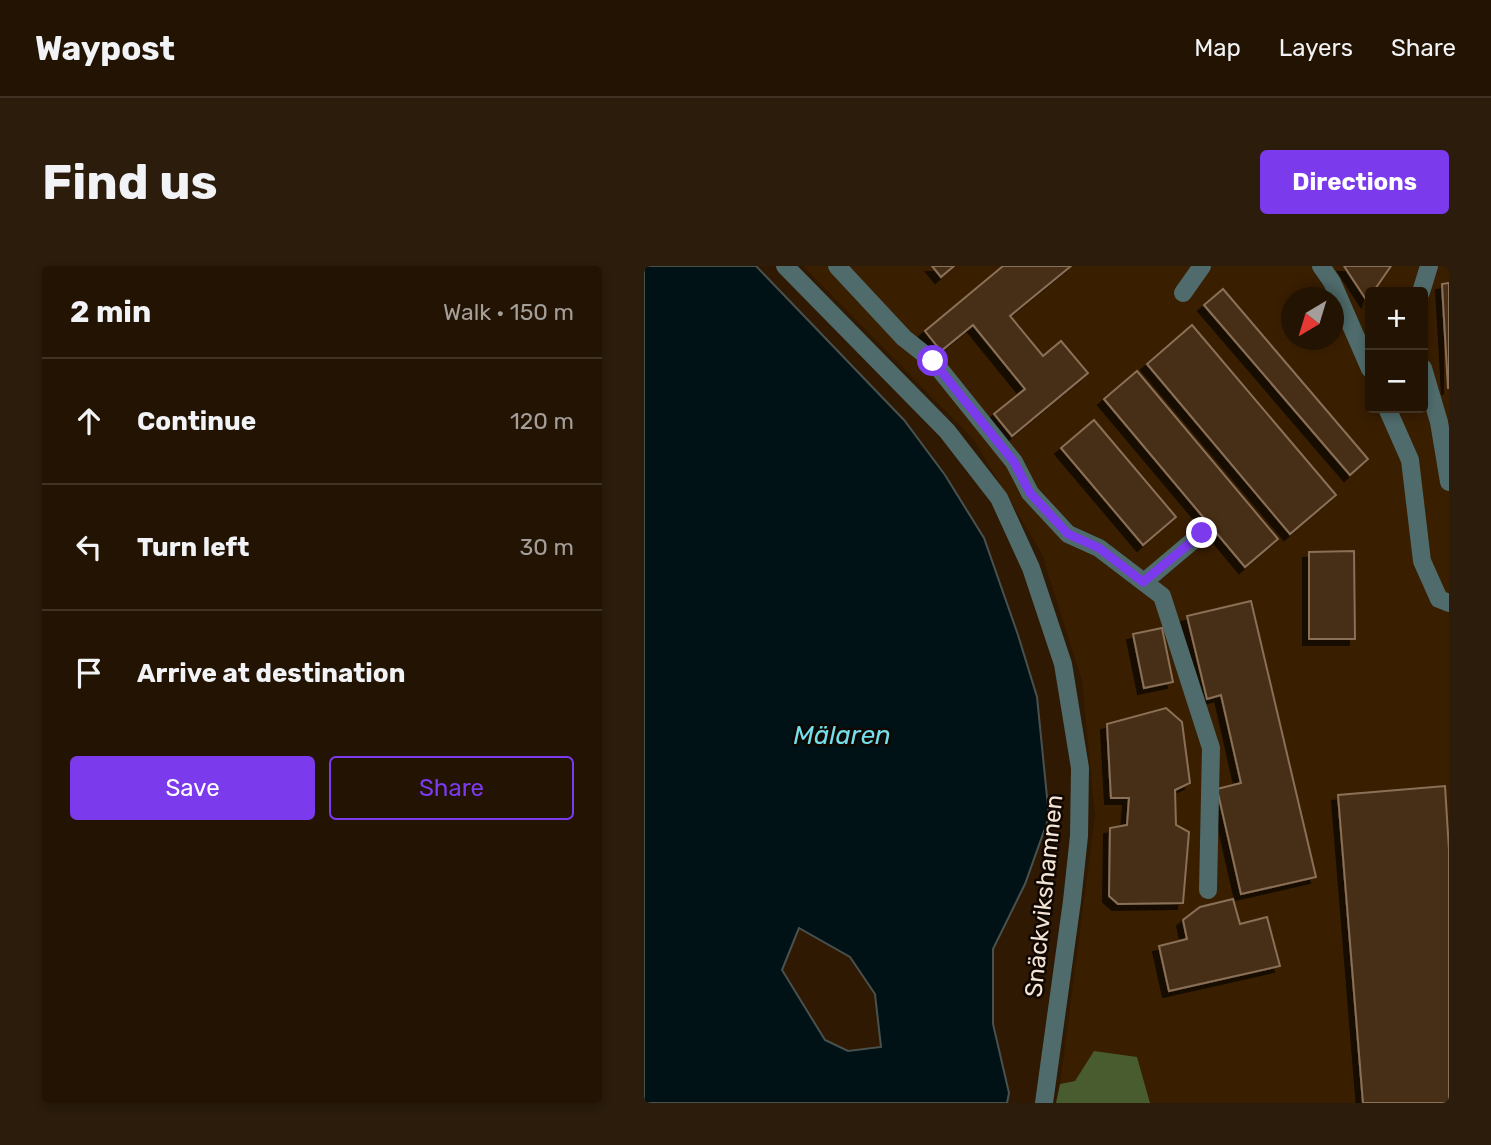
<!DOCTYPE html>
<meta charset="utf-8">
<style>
body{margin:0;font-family:Rubik,sans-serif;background:#2b1c0c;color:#f1f3f6}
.controls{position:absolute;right:21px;top:21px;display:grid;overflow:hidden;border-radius:7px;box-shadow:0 4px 10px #0003}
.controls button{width:63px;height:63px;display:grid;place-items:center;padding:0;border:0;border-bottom:2px solid #403224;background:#231302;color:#f1f3f6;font:35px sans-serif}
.compass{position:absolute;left:637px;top:21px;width:63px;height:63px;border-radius:50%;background:#231302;box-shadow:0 4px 10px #0003;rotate:218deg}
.stop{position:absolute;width:21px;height:21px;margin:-16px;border:5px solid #7c3aed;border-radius:50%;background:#fff}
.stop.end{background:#7c3aed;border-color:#fff;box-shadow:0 2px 7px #0008}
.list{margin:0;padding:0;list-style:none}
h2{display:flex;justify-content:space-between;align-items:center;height:91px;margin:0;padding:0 28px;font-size:30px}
h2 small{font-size:23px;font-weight:400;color:#a39e99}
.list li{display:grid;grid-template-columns:46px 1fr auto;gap:21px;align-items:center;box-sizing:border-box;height:126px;padding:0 28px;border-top:2px solid #403224}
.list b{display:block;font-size:26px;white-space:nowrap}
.list em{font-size:23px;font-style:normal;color:#a39e99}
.actions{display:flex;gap:14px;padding:21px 28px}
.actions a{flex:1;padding:16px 0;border:2px solid #7c3aed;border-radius:7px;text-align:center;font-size:24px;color:#7c3aed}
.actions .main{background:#7c3aed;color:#fff}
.icon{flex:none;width:38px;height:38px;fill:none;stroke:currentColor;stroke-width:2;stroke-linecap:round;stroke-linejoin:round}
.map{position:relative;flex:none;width:805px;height:837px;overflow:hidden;border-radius:7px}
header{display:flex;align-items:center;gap:42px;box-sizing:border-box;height:98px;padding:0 35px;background:#231302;border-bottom:2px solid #403224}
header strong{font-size:33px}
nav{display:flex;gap:38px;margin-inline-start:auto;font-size:24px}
.intro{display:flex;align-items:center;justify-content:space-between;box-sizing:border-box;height:168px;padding:0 42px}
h1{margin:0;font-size:49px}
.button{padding:18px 32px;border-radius:7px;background:#7c3aed;color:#fff;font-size:24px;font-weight:700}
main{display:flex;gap:42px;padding:0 42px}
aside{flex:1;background:#231302;border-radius:7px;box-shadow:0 4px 10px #0003}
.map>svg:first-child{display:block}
</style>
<header>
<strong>Waypost</strong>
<nav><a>Map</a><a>Layers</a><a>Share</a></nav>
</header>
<div class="intro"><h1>Find us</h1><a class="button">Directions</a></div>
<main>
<aside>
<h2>2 min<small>Walk · 150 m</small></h2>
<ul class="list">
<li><svg class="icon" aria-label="ahead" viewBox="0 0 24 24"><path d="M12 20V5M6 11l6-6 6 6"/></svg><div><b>Continue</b></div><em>120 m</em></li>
<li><svg class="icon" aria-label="left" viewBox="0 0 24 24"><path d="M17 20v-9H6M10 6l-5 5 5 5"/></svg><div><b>Turn left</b></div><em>30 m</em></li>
<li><svg class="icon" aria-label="arrive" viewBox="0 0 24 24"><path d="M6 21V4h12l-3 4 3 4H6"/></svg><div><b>Arrive at destination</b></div></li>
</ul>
<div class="actions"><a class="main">Save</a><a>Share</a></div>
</aside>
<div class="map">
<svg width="805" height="837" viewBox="0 0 805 837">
<defs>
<filter id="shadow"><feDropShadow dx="-6" dy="6" stdDeviation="0" flood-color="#0009"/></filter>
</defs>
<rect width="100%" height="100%" fill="#2f1902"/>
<path fill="#391e00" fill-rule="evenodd" d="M159 0H805V837H506L493 791 431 815 416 818 451 550 438 415 398 288 330 174ZM726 26H779V142H726ZM648 32H690V74H648Z"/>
<path fill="#495c2f" d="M450 785 493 791 506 837H412L416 818 431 815Z"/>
<path fill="#001215" stroke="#49514f" stroke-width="2" fill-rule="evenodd" d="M0 0H112L260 154 301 209 340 272 374 369 393 431 405 551 381 618 349 683V758L365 827 363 837H0ZM155 662 206 691 231 728 237 781 204 785 181 774 138 704Z"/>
<path fill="#462f17" stroke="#8a6f57" stroke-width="2" filter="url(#shadow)" d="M288 0H310L297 11Z
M359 0H427L366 50 399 90 417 75 444 107 368 170 350 148 381 123 329 59 297 85 281 65Z
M700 0H747L729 26H726L723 35Z
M805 17V122H804L798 18Z
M579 23 724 193 706 209 560 39Z
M548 59 692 229 646 268 503 98Z
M493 105 634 273 601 301 460 133Z
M450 154 532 251 499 279 417 182Z
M710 285 711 373H665V286Z
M607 335 672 611 597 628 573 523 597 517 577 429 563 433 543 350Z
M518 362 529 416 500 422 489 368Z
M522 442 538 456 546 517 531 524 532 559 545 566 539 637 474 638 465 630 466 562 483 559 485 532H467L463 458Z
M801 520 805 584V837H719L694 529Z
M589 633 596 658 623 651 636 700 525 725 515 680 543 673 539 654 556 641Z"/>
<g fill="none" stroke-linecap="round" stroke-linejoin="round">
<path stroke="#4f6b6b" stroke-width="18" d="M141 0 303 165 355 232 387 302 419 398 436 502 435 570 428 635 400 837
M193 0 260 72 289 95 370 196 386 227 424 268 455 282 518 330 567 482 564 624
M677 0 688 16 726 103
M777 26 785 0
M539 27 558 0
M779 102 795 156 805 216
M743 142 766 194 778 295 795 333 805 337
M500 316 558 267"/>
</g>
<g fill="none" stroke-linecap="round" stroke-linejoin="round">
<path stroke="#7c3aed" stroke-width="9" d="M289 95 370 196 386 227 424 268 455 282 499 316 558 267"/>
</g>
<g text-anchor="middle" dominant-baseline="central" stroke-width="5" stroke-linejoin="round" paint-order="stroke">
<g font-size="24" fill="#f3e4d6" stroke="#100701">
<text transform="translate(400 630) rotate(-84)">Snäckvikshamnen</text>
</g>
<g font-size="26" font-style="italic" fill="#72dfeb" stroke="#100701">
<text x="198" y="469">Mälaren</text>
</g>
</g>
</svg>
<div class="controls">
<button>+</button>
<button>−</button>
</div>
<svg class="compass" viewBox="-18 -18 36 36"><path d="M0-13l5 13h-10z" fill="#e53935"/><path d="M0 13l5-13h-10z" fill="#a39e99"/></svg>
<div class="stop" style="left:289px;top:95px"></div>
<div class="stop end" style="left:558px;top:267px"></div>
</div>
</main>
